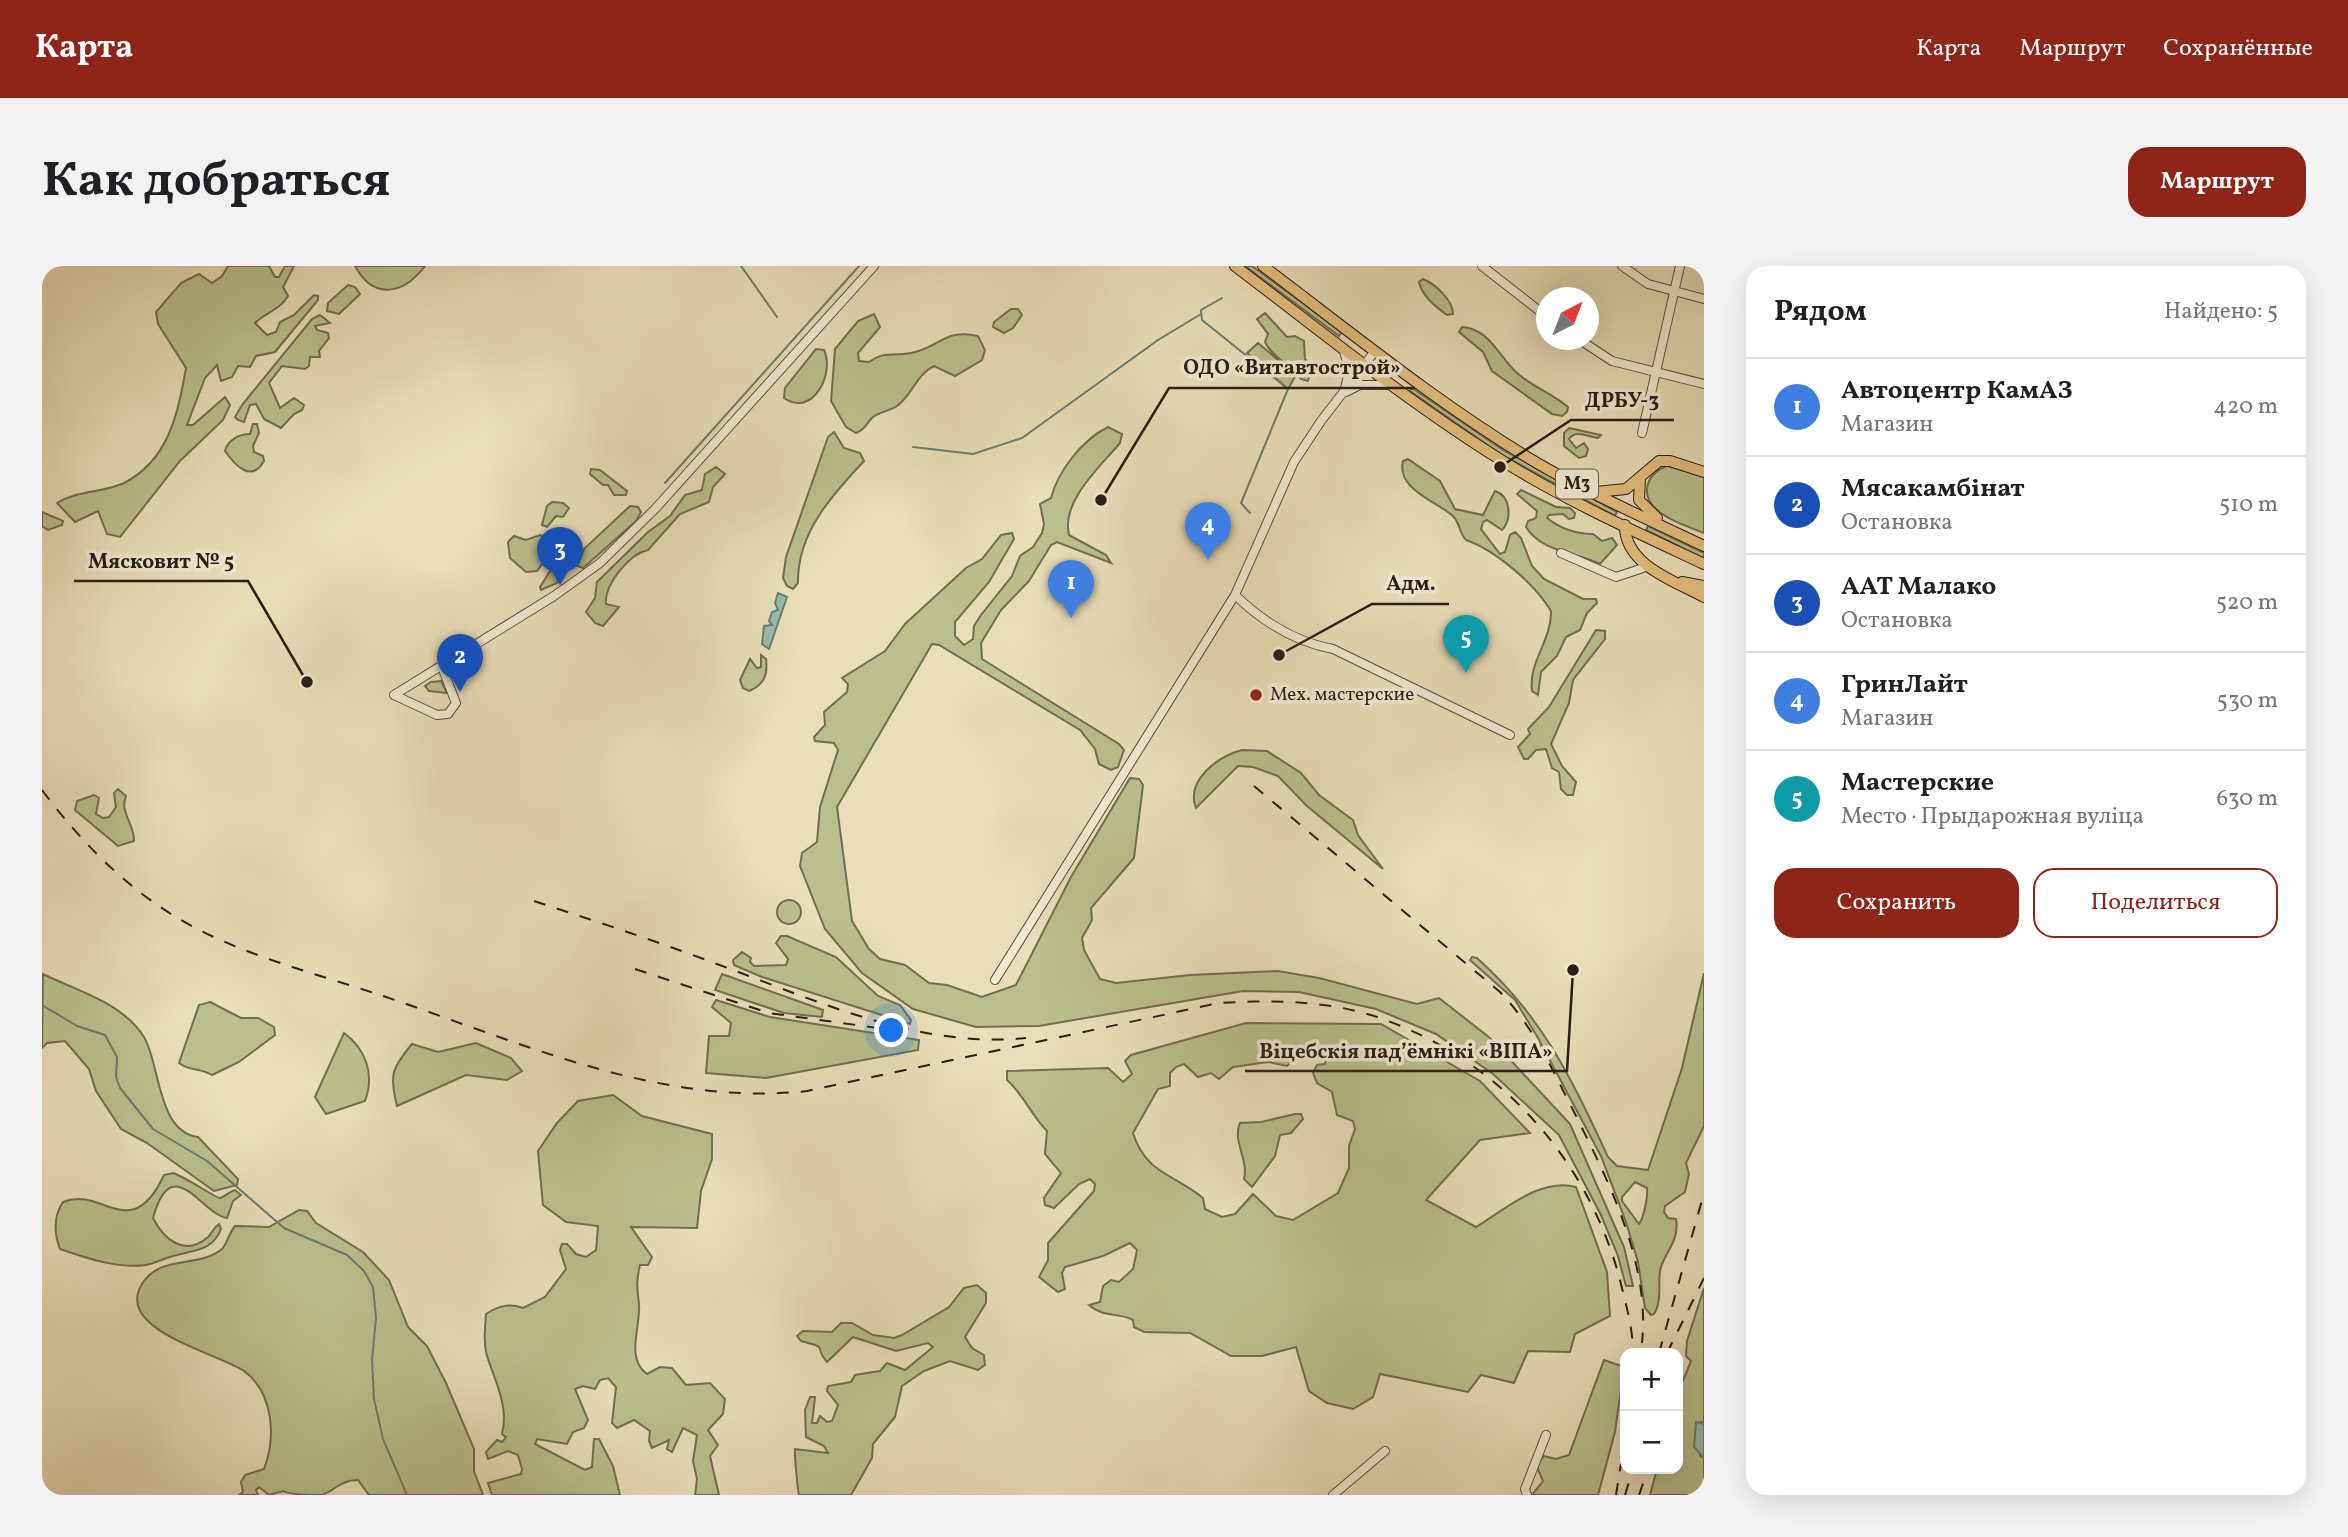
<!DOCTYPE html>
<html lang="ru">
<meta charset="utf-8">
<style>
body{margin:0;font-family:Vollkorn,serif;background:#f2f2f2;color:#202124}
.controls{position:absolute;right:21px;bottom:21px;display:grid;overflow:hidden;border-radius:14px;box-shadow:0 7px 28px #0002}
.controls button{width:63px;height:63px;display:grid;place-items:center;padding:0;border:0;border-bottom:2px solid #e0e0e0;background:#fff;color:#202124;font:35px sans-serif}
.compass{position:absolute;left:1494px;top:21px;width:63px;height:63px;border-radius:50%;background:#fff;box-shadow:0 7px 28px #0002;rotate:42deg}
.you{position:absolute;left:850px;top:765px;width:24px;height:24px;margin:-18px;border:5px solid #fff;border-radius:50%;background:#1a73e8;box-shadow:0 0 0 10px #1a73e833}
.badge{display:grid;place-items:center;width:46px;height:46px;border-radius:50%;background:#8f2418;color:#fff;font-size:23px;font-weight:700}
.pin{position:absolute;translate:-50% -58px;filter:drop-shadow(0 2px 4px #0008)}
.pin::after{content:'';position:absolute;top:37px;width:24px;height:21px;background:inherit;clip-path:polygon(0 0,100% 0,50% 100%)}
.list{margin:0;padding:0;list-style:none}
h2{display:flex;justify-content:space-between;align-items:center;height:91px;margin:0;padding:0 28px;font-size:30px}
h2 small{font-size:23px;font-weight:400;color:#757577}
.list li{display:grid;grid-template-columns:46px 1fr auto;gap:21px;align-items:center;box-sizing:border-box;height:98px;padding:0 28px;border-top:2px solid #e0e0e0}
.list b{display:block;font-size:26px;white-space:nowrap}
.list p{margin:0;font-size:23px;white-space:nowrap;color:#757577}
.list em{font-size:23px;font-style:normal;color:#757577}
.actions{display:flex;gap:14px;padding:21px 28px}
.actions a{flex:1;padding:16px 0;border:2px solid #8f2418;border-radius:21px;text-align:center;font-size:24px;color:#8f2418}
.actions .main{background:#8f2418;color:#fff}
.map{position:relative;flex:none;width:1662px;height:1229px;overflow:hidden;border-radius:21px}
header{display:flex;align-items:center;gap:42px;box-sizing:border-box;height:98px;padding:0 35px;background:#8f2418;color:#fff}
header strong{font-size:33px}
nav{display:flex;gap:38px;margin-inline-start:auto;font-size:24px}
.intro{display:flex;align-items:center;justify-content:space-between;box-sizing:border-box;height:168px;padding:0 42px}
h1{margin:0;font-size:49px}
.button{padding:18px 32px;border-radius:21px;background:#8f2418;color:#fff;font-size:24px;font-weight:700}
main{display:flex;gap:42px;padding:0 42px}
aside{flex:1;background:#fff;border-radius:21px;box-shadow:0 7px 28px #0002}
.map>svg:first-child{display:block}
</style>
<header>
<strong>Карта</strong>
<nav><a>Карта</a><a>Маршрут</a><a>Сохранённые</a></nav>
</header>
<div class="intro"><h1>Как добраться</h1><a class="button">Маршрут</a></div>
<main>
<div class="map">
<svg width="1662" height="1229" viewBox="0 0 1662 1229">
<rect width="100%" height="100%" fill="#e9deb9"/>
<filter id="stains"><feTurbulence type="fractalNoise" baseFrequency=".00286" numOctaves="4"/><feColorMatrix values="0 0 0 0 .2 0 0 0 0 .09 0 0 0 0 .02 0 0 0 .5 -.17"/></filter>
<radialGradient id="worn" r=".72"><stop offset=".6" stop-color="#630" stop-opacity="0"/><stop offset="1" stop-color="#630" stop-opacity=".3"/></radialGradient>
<path fill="#bac08d" stroke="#726e52" stroke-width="2" fill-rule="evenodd" d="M186 0H227L233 11H237L243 0H252L241 21 246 30C238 44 224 46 213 57L225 69 234 66 238 56 252 49 272 29 276 30V34L233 86 214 90 208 101 196 100 190 111 179 115 175 99 163 112 145 159H151L183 131 188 139 181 154 138 195 78 271 65 268 56 245 33 256 15 237C36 224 61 227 82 217 127 194 136 147 144 102L116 58 114 46 139 17 157 8 170 17 180 10Z
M313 0H383C362 28 332 35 313 0Z
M1203 0H1210L1300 66 1297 70Z
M1381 13C1393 18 1411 34 1411 48L1405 49C1394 41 1380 30 1377 16Z
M306 19 313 21 318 28 297 48 285 45 286 37Z
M969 43H976L980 49 971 62 962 67 951 61 952 56Z
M1223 47 1245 71 1253 70 1262 75 1263 93 1270 101 1266 115 1259 113C1250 100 1229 90 1223 76L1226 68 1215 53Z
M832 48 838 61 816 87 817 95 827 96C844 84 850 91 869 87 897 82 903 62 936 70L943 84 940 94 913 110 892 100C874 109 871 128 855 140 848 145 836 146 830 152 823 159 824 163 814 167L804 161 789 135 793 83 816 55Z
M278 49 288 57 273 60 275 64 286 67 287 72 277 85 278 91H268L267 100 263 103 240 100 227 117 238 142 252 132 262 139 260 144 252 148 239 162 222 153 214 138 208 139 202 156 196 154 193 151 200 139 270 53Z
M1420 61C1446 62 1457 90 1474 106 1490 121 1510 127 1526 141L1525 146 1520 150 1510 148 1450 105 1441 86 1417 66Z
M1216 77 1254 109 1246 123 1205 87Z
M774 83 782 84C793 107 771 152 742 132L743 122Z
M1370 122 1461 184 1575 246 1573 250 1460 189 1368 125Z
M211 158H215L217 167 211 180 212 186 221 190 222 195C209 218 192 198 183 185 186 174 197 168 208 168Z
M1066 161 1080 168 1078 177C1058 201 1019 235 1027 269L1064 289 1069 297 1015 276 1009 279 987 315 959 344 939 377 940 393 1077 478 1082 484 1076 501 1069 504 1057 498 1053 483 1038 464 897 379 890 378 795 541 810 655 827 683 838 693 863 699 887 717 905 719 940 731 974 719 1029 611 1088 512 1097 513 1101 519 1092 592 1049 642 1050 654 1040 672 1042 684 1058 713 1074 717 1148 709 1236 705 1277 712 1375 738 1397 732 1448 772 1528 858 1582 981 1591 1020H1584L1576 990 1559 949 1517 869 1451 808 1394 768 1334 743 1257 726 1201 725 997 760 934 761 871 743 820 707 783 663 758 600 760 587 775 576 778 541 796 484 792 477 773 475 772 471 783 459 782 446 805 426 806 418 800 412 843 385 863 358 924 302 940 293 959 269 970 267 972 273 947 316 913 356V370L922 379 931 373 932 360 939 349 970 310 978 290 991 281 1000 267 1002 258 998 238 1009 232C1016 205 1040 174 1066 161Z
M1527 162 1559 169 1556 172C1546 171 1534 163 1527 173L1534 182 1542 177 1546 183 1544 190 1537 192 1522 180V167Z
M792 166 802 182 818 187 822 195C790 229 755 267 756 317L751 323 745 320 741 312 744 291 786 171Z
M1366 193 1398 215 1413 243 1441 249 1453 225C1469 230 1470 253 1460 264L1445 254 1441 256 1439 263 1458 288 1463 286 1468 269 1473 266 1479 272 1490 300 1502 313 1541 333H1554L1555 337 1545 347 1538 364 1524 371 1515 390 1499 406 1496 429 1490 425C1486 396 1510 374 1509 345 1493 318 1453 284 1424 274 1417 267 1418 257 1411 250 1394 235 1354 223 1361 195Z
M1625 200 1662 210V267C1647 261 1628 255 1615 244 1597 228 1605 207 1625 200Z
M674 201 683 208 671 221 667 236 638 248 606 284C587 288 562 319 564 338L577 341 561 360 553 357 544 346 553 332 555 316 606 266 628 250 643 229 660 224 663 208Z
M549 203 558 204 585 225 584 229H572L566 219H561L548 208Z
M1479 224 1514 241 1528 242 1533 247 1532 252 1527 253 1521 248 1507 249 1505 252C1519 263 1534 268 1551 268L1560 275 1570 272 1575 279 1558 298C1534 286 1499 286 1484 261L1486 255 1494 252 1495 245 1475 228Z
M510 236 521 237 527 242 521 251 514 250 505 261 500 259 505 240Z
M588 240 596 241 599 246 594 255 541 302 535 300 542 283Z
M0 246 21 255 20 259 6 264 0 260Z
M1606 260 1662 287V292L1604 264Z
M498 269 506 272 511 283 495 305 484 306 468 292 466 276 472 270 484 274Z
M524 297V306L515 317 499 324 498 321 510 302Z
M1554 364 1563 365V373L1531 414 1527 437 1509 478 1520 500 1534 516 1531 529H1525L1519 523 1517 506 1510 502 1504 483 1494 484 1486 493H1482L1476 481 1488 468 1486 463 1507 441Z
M719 389 724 393C726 409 722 419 707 425L701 422 698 414 708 393 715 402 719 401Z
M399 415 405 427 387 425 383 420 389 416Z
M1200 484 1225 485 1259 507 1277 529 1311 554 1316 569 1341 603 1265 540 1236 510 1211 501 1196 500 1154 542C1143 514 1177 490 1200 484Z
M76 523 84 530C77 546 93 559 92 575L76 580 33 544 35 535 52 529 57 532 54 548 61 552 67 551 74 541 72 527Z
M735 646a12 12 0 1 1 24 0a12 12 0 1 1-24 0Z
M739 670H745L794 691 836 730 858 739 869 754 868 758 720 711 692 699 691 694 700 686 709 692 708 696 712 700 744 699 746 693 734 677Z
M1430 691 1435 692C1501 751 1529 812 1566 891L1575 900 1606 904 1640 802 1662 707V860L1644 897 1647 908 1643 926 1623 940 1622 946 1626 952 1634 953C1638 976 1621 988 1618 1005 1616 1019 1620 1036 1612 1048L1609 1049 1603 1042 1596 996 1584 956 1559 890 1496 772 1473 734 1428 694ZM1593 916 1605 922C1606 931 1602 951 1597 958L1580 935V931Z
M1 708C35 725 80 736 102 771 118 797 115 866 156 871L196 913 195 919 172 925 105 877 79 863 54 825 47 803 23 775 5 777 0 782Z
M680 708 781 744 780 751 742 747 673 724Z
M674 734 728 751 877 774 876 784 724 812 664 807 667 770H687L689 757 670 741Z
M168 736 199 752H216L232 761 233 769 197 796 170 809C158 802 147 805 137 797L157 739Z
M1204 757 1339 758 1438 815 1488 867 1438 874 1384 934 1434 961C1462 944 1499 911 1534 921L1565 1006 1568 1050 1533 1068 1528 1086 1486 1085 1472 1117 1439 1109 1426 1126 1338 1108 1331 1131 1311 1143 1285 1137 1267 1125 1254 1081 1220 1090H1189L1148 1067 1102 1066 1092 1061 1091 1054C1076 1046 1061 1052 1047 1039L1058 1036 1061 1020 1069 1014 1077 1016 1091 1003 1095 984 1088 977 1061 990 1023 1001 1020 1007 1023 1023 1016 1026 997 1011 1006 994V977L1052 925 1053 918 1048 913 1037 918 1012 942 1003 939 1002 932 1019 907 1003 888 1005 865C989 849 982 829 965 814V805L1066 802 1081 816 1090 808 1083 795 1089 789ZM1277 782 1284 792 1283 798 1275 799 1271 807 1275 817 1290 826 1295 849 1311 855 1313 863 1307 880V902L1296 927 1251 954 1234 950 1211 928 1193 948 1180 951 1163 943 1161 932C1132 908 1104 908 1091 867L1116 823 1128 820V807L1134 801 1142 798 1156 811 1169 807 1177 813 1191 801 1226 796 1245 800 1259 786Z
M302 767C324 783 333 809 323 835L284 848 273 831Z
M434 777 469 792 480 805 465 814 424 809 355 840C347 809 350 802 370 778L396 786Z
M571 829 600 850 670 868V893L659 925 655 962 589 961 610 991 606 999H598C594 1016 595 1021 597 1038 599 1060 583 1093 605 1108L618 1101 630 1102 644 1119 668 1117 683 1133 681 1148 666 1164 676 1179 668 1190 677 1229H653L655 1213 651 1195 655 1169 641 1162 630 1186 625 1183 627 1174 610 1182 607 1175 608 1165 592 1154 575 1162 570 1157 574 1121 566 1112 558 1114 553 1123 541 1120 533 1123 546 1154 542 1162 531 1166 525 1178 495 1173 493 1178 543 1204 550 1201 552 1173H557L571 1200 578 1229H450L446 1217 479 1208 480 1203 476 1189 466 1185 446 1193 444 1186 455 1174 460 1176 464 1171 460 1168C467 1142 454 1117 446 1093 441 1079 443 1062 444 1048 456 1040 467 1037 481 1042L503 1031 524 1003 518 984 520 978H525L534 988 544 991 554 984 556 960 524 956 501 939 496 885 515 857 536 835Z
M1253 848H1259L1261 853 1249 867 1238 869 1233 890 1210 921 1202 913C1207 894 1190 875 1198 857L1219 856Z
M131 907C144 911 175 933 178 932 182 931 187 926 193 924L199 929 191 935 185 952C159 948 130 883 111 952 122 974 143 991 166 971 171 966 172 961 177 958L179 963C171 984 154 984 135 989 125 991 114 997 104 999 76 1003 44 992 18 983 12 967 11 951 21 936 59 919 89 980 122 909Z
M257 944 265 945 274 957 321 986 347 1014 366 1061 385 1080 404 1117 432 1183V1205L441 1229H327L316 1214C298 1214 294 1224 280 1229 270 1229 248 1229 241 1225L227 1229 217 1221 214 1224 216 1229H197L201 1226 199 1216 203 1209 222 1203C234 1172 232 1127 202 1105 176 1087 67 1063 102 1015 121 989 157 1002 180 983 185 978 187 967 193 960L227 961Z
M935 1019 944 1027V1037L923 1071 930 1082 942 1089 943 1099 936 1104 908 1095 882 1105 860 1120 853 1151 831 1178 830 1192 809 1229H757C756 1226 752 1186 753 1183L786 1187 782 1180 764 1171 763 1144 768 1131H773L770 1157H775L778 1150 785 1156 790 1155 796 1139 785 1125 786 1120 809 1116 813 1109 838 1105 845 1097 863 1104 891 1081 886 1077 854 1085 811 1071 785 1096C770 1078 789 1083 759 1075L755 1070 761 1065 790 1066 799 1057H810L831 1069 852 1072 860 1069 907 1041 922 1022Z
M1662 1022V1158L1659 1156 1658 1190 1662 1192V1229H1608L1615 1203H1636V1127L1649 1095 1644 1090 1645 1075Z
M1562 1094 1582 1101 1573 1166 1556 1229H1490L1501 1215 1494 1199 1502 1190 1514 1193 1527 1189Z"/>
<path fill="#97bcad" stroke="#6c7c71" stroke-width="2" d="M736 327 745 331 727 383 720 378 722 360 730 359 727 355 730 346 736 344 733 337Z
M1654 1156 1662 1158V1192L1652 1181Z"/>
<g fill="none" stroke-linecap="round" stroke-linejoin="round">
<path stroke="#6c7c71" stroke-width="2" d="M699 0 735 51
M1180 32 1159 44 1160 54 1246 123 1199 237 1208 247
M871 181 931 188 980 172 1116 74 1159 48
M623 217 817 0
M0 739 35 760 63 769 75 791 74 811 78 822 111 863 165 895 242 962 305 989 322 1005 331 1021 334 1052 330 1094 332 1133 341 1173 365 1229"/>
<g stroke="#5a4d40" stroke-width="10">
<path id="minor" d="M1440 0 1504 50
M1580 0 1606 18 1662 33
M1538 74 1570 95 1662 118
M1302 85 1307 104 1303 123
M1304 126 1318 119H1349
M1600 167 1638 0
M1519 287 1574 311 1604 301
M1193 329C1220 355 1253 376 1291 383L1468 469
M352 429 512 330 558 297 613 243 832 0
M352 429 395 449 406 448 414 437 400 401
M953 714 1193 329 1252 196 1279 155 1333 85
M1291 1229 1343 1185
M1485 1229 1483 1223 1504 1169"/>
</g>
<g stroke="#2b1d17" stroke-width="12">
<path id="major" d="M1193 0C1280 66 1366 136 1459 194 1523 234 1594 266 1662 298
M1221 0C1311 68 1398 139 1495 197 1548 228 1606 253 1662 280
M1598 212 1597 234 1615 252
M1554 226 1584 223 1617 195H1628L1662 206
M1583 259C1582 299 1633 315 1662 331
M1640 316 1662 320"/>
</g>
<use href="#minor" stroke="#f1ead2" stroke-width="8"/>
<use href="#major" stroke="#e4bf7c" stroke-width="10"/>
<path stroke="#2b1d17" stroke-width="2" stroke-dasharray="12 12" stroke-linecap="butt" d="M1212 520 1458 726C1489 758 1506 795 1526 834 1562 906 1609 994 1600 1077
M0 524C37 573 77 615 129 648 193 688 270 706 341 730 478 776 617 841 765 825L1177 737C1230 734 1284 734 1335 751 1456 792 1546 892 1578 1014 1584 1039 1591 1062 1591 1087
M492 635C553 655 614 675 675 698 773 734 877 783 984 772
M593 703 727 747 843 763
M1617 1087 1662 927
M1625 1087 1662 1012
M1574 1229 1583 1172
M1583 1229 1591 1203
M1597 1229 1606 1203"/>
</g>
<circle fill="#8f2418" stroke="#f1ead2" stroke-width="2.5" cx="1214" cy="429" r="7"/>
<g text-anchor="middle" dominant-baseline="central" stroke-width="7" stroke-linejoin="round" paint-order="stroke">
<rect fill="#f1ead2" stroke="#665a4f" stroke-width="2" x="1514" y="203.5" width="42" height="29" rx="5"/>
<g font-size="18" font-weight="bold" fill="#2b1d17">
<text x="1535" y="218">М3</text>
</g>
<g font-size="19" fill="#2b1d17" stroke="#f1ead2" text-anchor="start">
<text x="1228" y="429">Мех. мастерские</text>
</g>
</g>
<path fill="none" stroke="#2b1d17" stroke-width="2.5" d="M1059 234L1127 122H1373M1458 201L1529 154H1632M265 416L206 315H32M1237 389L1330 338H1407M1531 704L1525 805H1203"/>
<g fill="#2b1d17" stroke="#f1ead2" stroke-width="2.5">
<circle cx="1059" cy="234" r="7"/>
<circle cx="1458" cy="201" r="7"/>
<circle cx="265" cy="416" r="7"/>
<circle cx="1237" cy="389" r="7"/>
<circle cx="1531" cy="704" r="7"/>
</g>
<g font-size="21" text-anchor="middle" font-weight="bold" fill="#2b1d17" stroke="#f1ead2" stroke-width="7" stroke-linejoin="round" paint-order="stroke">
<text x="1250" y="108">ОДО «Витавтострой»</text>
<text x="1580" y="141">ДРБУ-3</text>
<text x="119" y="302">Мясковит № 5</text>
<text x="1369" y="324">Адм.</text>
<text x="1364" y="792">Віцебскія падʼёмнікі «ВІПА»</text>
</g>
<rect width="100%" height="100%" filter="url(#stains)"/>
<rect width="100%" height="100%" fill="url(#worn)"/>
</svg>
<div class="controls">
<button>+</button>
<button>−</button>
</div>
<svg class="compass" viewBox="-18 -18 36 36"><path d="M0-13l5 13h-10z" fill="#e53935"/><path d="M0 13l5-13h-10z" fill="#757577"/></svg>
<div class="you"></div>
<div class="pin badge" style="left:1029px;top:352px;background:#3f7fe0">1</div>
<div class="pin badge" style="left:418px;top:426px;background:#1a4fb4">2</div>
<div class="pin badge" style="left:518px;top:319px;background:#1a4fb4">3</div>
<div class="pin badge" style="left:1166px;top:294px;background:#3f7fe0">4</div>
<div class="pin badge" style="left:1424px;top:407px;background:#0f9aa8">5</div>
</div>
<aside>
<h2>Рядом<small>Найдено: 5</small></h2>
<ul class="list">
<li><span class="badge" style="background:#3f7fe0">1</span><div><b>Автоцентр КамАЗ</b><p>Магазин</p></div><em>420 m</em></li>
<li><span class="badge" style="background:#1a4fb4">2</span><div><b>Мясакамбінат</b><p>Остановка</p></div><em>510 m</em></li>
<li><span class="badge" style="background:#1a4fb4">3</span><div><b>ААТ Малако</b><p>Остановка</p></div><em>520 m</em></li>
<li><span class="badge" style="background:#3f7fe0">4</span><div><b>ГринЛайт</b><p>Магазин</p></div><em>530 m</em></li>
<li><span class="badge" style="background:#0f9aa8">5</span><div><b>Мастерские</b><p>Место · Прыдарожная вуліца</p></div><em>630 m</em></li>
</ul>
<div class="actions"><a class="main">Сохранить</a><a>Поделиться</a></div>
</aside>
</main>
